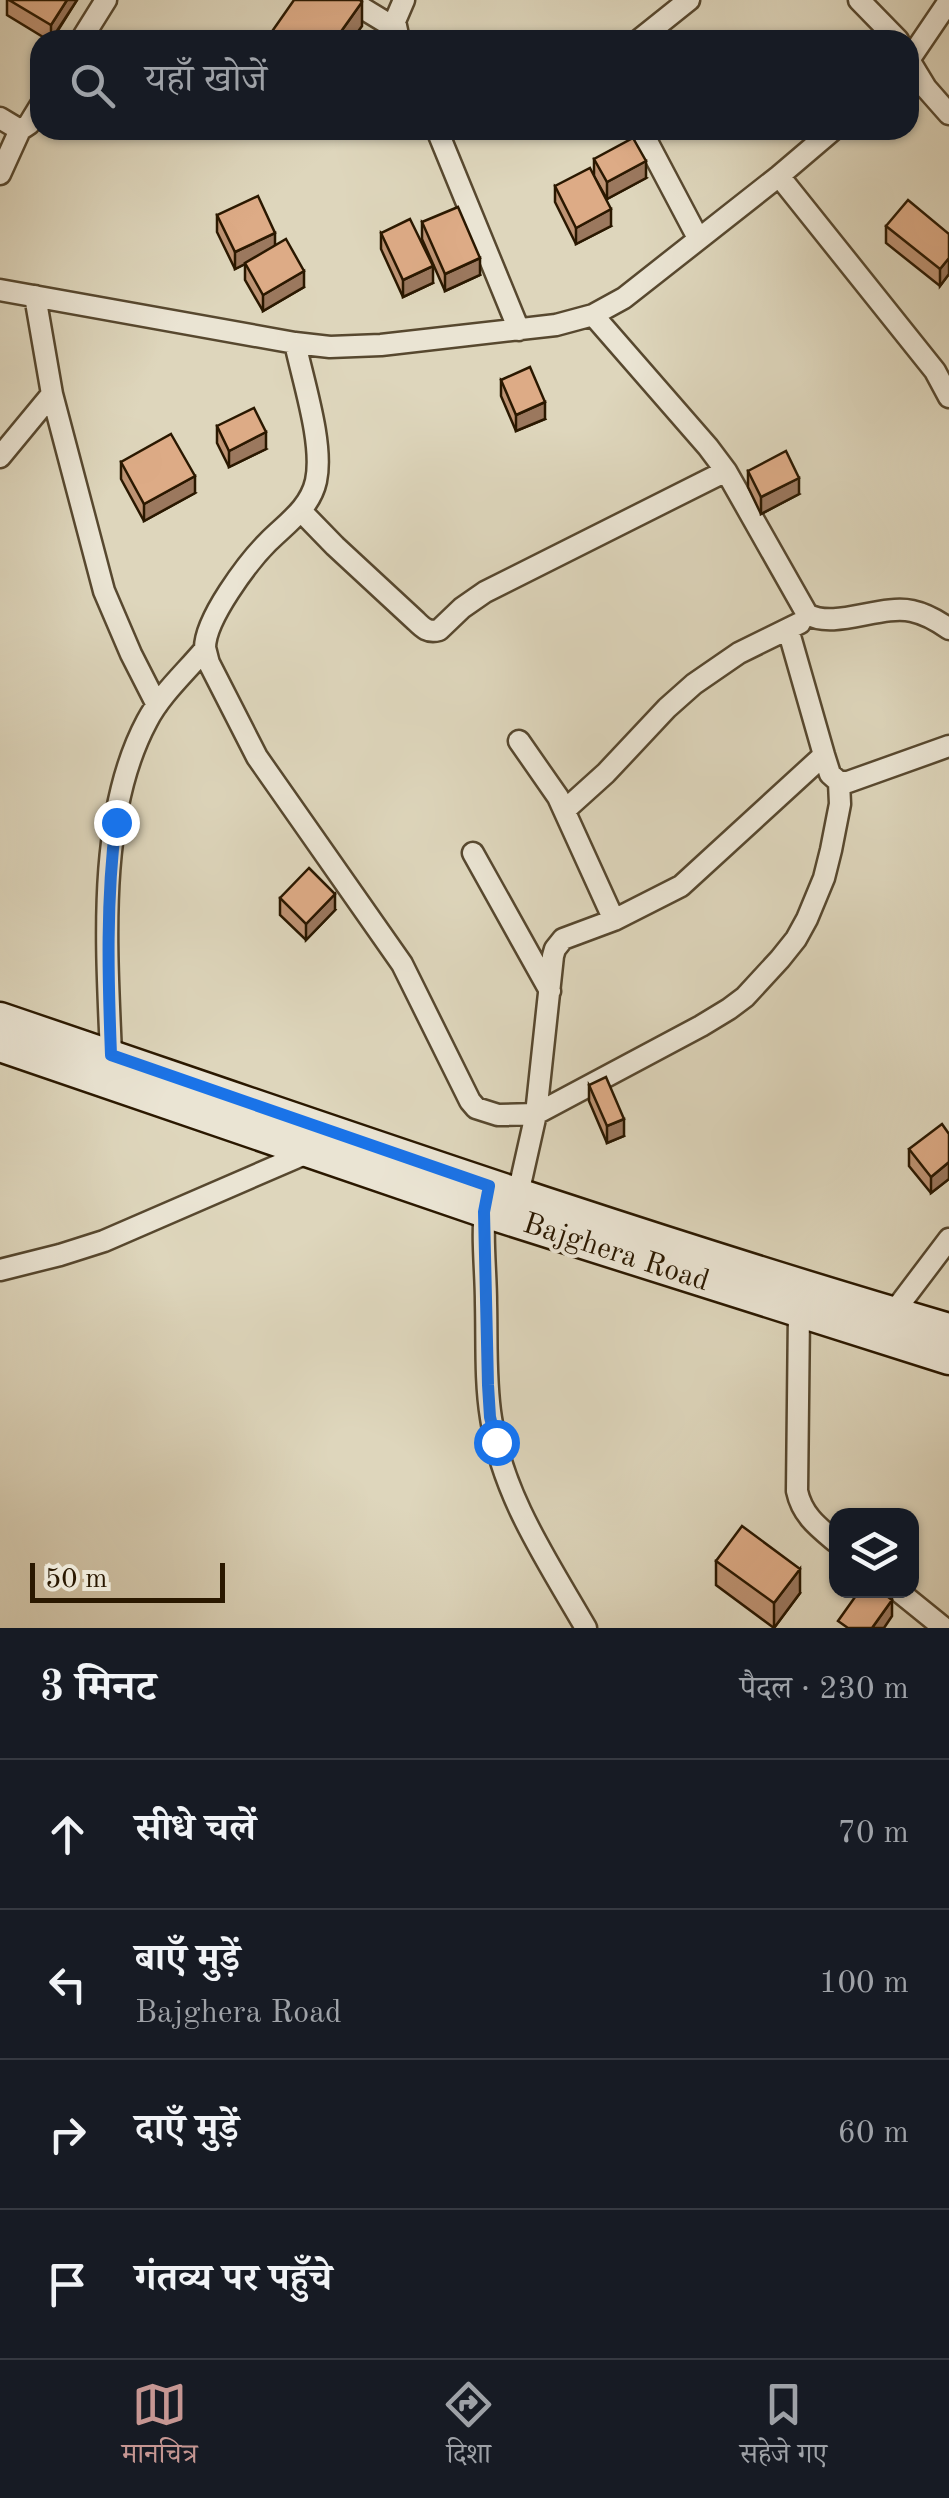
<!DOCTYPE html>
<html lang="hi">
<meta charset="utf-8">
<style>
body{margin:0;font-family:"Old Standard TT","Noto Serif Devanagari",serif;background:#20242c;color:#f1f3f6}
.controls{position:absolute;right:30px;bottom:30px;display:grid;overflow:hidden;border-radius:20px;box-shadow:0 2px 8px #0004}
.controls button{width:90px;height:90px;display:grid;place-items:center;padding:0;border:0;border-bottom:2px solid #363941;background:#171b24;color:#f1f3f6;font:50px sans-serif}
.scale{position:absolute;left:30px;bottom:25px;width:195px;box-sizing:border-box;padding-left:10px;border:5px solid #2a1800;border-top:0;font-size:28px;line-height:35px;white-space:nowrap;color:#2a1800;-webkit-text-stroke:8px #eae4d3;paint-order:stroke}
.stop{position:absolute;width:30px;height:30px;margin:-22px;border:8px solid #1a73e8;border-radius:50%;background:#fff}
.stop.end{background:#1a73e8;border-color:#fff;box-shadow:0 2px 10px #0008}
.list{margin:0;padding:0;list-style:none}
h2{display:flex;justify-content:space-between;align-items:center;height:130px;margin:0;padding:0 40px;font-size:42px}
h2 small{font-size:32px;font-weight:400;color:#9ea1a6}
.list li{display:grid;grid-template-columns:65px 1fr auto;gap:30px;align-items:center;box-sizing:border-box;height:150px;padding:0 40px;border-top:2px solid #363941}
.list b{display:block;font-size:38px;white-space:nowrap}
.list p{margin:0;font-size:32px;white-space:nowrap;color:#9ea1a6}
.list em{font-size:32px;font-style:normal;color:#9ea1a6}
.icon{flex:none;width:55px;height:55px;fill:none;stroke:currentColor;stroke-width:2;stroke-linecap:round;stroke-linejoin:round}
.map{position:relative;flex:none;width:949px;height:1628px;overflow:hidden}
.search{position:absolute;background:#171b24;box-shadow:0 2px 8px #0004;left:30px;right:30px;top:30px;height:110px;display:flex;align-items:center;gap:25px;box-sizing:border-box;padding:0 35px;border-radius:30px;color:#9ea1a6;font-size:38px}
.sheet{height:730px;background:#171b24}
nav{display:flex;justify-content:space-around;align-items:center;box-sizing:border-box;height:140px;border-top:2px solid #363941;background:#171b24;font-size:28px;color:#9ea1a6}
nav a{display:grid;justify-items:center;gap:5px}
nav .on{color:#c59692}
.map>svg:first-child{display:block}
</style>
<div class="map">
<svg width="949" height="1628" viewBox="0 0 949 1628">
<rect width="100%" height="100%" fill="#ded6bc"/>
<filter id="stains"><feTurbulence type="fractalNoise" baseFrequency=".002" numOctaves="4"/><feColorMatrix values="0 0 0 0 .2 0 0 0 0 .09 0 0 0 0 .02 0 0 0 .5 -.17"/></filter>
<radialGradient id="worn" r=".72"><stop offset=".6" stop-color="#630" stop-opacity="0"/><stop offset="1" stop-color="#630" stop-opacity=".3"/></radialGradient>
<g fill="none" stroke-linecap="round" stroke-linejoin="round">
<g stroke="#57482f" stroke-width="25">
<path id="street" d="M349 0 395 28
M859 0 898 40
M398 35 395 21 404 0
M81 40 106 0
M639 40 689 0
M909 60 949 1
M909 60 926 88 949 114
M0 118 20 130 29 124 40 106
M437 130 519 330
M641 130 698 238
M0 174 20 130
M779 176 935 371 949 397
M0 290 295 343 330 347 381 345 556 325 593 315 624 298 779 176 833 130
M35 296 52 394 104 591 131 654 157 705
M593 315 708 447 726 471 807 614C834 630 881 604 912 611 926 614 938 621 949 629
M295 343C303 381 324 444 316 481 310 508 287 523 268 542 248 562 205 619 205 648 206 651 208 660 209 663L257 757 402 964 470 1101 476 1108 498 1115 536 1114 701 1026 729 1009 745 997 780 959 796 939 807 919 824 878 831 850 840 804 839 782 830 774 824 755 788 629
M0 457 52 394
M301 511 335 546 416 621C423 628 428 633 439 630L462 608 485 592 726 471
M519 741 558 797 614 920
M839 782H848L949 746
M565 810 606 773 667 708 694 684 739 653 800 623
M473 853 550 991
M111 1055C107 951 96 816 147 721 161 694 186 672 205 649
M486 1202C481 1234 486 1270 486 1303 487 1341 485 1381 491 1418 502 1495 548 1562 586 1628
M516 1203 536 1114 553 956 555 949 563 939 614 920 681 886 824 755
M0 1270 60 1255 104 1241 307 1153
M799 1313 797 1491C802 1515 818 1527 836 1542
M893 1313 949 1239
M897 1590 944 1628"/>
</g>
<g stroke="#2a1800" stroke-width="35">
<path id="secondary" d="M0 1018C315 1125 629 1236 949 1329
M0 1046 485 1212 949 1359"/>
</g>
<use href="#street" stroke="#eae4d3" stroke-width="20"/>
<use href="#secondary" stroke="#eae4d3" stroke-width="30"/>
</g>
<path fill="#be9373" stroke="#2a1800" stroke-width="2.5" d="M7 0H77L52 40H48L7 15Z
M594 159 646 178 607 199 594 176Z
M555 186 611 226 576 244 555 202Z
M217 215 275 245 304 287 263 311 245 280V264L235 269 217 232Z
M422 222 480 275 445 291 422 239Z
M886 226 949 234V274L940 286 886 243Z
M381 233 433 283 403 297 381 249Z
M501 380 545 419 516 431 501 396Z
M217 426 266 449 229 467 217 443Z
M121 462 195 493 144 521 121 479Z
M748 471 799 494 761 514 748 487Z
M280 898 335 910 306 940 280 915Z
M589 1085 624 1136 607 1143 589 1101Z
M949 1134V1179L931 1193 909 1166V1149Z
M716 1561 800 1593 774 1628 716 1585Z"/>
<path fill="#9b785e" stroke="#2a1800" stroke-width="2.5" d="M67 0H77L51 40V25Z
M362 2V26L352 40H335Z
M646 161V178L607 199V182Z
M611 209V226L576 244V228Z
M275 233V249L235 269V252Z
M480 258V275L445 291V274Z
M949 258V274L940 286V269Z
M433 266V283L403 297V280Z
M304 271V287L263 311V295Z
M545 402V419L516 431V415Z
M266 432V449L229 467V451Z
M195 476V493L144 521V504Z
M799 478V494L761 514V497Z
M335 894V910L306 940V924Z
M624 1119V1136L607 1143V1126Z
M949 1162V1179L931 1193V1177Z
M800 1569V1593L774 1628V1603Z
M892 1600V1616L884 1628H872Z"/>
<path fill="#ddab86" stroke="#2a1800" stroke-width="2.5" d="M9 0H67L51 25Z
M294 0H360L362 2 335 40H266Z
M633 138 646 161 607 182 594 159Z
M590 168 611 209 576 228 555 186Z
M258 196 275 233 235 252 217 215Z
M908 200 949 234V258L940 269 886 226Z
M458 207 480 258 445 274 422 222Z
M410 219 433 266 403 280 381 233Z
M286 239 304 271 263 295 245 263Z
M530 367 545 402 516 415 501 380Z
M254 408 266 432 229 451 217 426Z
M171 434 195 476 144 504 121 462Z
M786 451 799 478 761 497 748 471Z
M309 868 335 894 306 924 280 898Z
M606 1077 624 1119 607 1126 589 1085Z
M942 1124 949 1134V1162L931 1177 909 1149Z
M742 1526 800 1569 774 1603 716 1561Z
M860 1590H879L892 1600 872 1628H848L838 1621Z"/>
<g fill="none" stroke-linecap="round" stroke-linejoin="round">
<path stroke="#1a73e8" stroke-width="12" d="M116 822C106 899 108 977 111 1055L489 1186 484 1212 488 1385 490 1417 496 1442"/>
</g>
<g text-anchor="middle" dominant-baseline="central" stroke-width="8" stroke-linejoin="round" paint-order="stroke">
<g font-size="30" fill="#2a1800" stroke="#eae4d3">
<text transform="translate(616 1253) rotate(18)">Bajghera Road</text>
</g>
</g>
<rect width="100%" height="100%" filter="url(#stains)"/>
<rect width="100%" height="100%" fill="url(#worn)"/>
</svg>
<div class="controls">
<button><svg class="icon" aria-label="layers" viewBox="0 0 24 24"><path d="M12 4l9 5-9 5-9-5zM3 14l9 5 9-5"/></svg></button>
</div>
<div class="scale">50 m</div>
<div class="stop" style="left:496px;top:1442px"></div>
<div class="stop end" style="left:116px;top:822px"></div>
<div class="search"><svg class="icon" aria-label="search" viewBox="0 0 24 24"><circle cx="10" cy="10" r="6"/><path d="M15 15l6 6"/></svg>यहाँ खोजें</div>
</div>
<section class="sheet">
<h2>3 मिनट<small>पैदल · 230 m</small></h2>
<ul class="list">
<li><svg class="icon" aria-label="ahead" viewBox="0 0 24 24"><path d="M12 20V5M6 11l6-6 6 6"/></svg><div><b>सीधे चलें</b></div><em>70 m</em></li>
<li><svg class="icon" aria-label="left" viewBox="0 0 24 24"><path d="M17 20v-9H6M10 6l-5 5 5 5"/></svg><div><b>बाएँ मुड़ें</b><p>Bajghera Road</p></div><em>100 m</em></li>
<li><svg class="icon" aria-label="right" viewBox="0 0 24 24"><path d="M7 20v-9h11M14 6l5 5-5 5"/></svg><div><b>दाएँ मुड़ें</b></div><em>60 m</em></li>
<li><svg class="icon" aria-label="arrive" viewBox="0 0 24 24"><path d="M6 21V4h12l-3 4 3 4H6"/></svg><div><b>गंतव्य पर पहुँचे</b></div></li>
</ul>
</section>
<nav>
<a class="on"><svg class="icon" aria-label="map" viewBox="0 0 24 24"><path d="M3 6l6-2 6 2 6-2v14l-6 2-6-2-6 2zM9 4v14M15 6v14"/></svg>मानचित्र</a>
<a><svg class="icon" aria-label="directions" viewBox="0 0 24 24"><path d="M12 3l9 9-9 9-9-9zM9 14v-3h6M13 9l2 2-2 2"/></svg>दिशा</a>
<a><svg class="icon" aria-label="saved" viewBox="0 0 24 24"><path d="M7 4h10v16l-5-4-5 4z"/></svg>सहेजे गए</a>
</nav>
